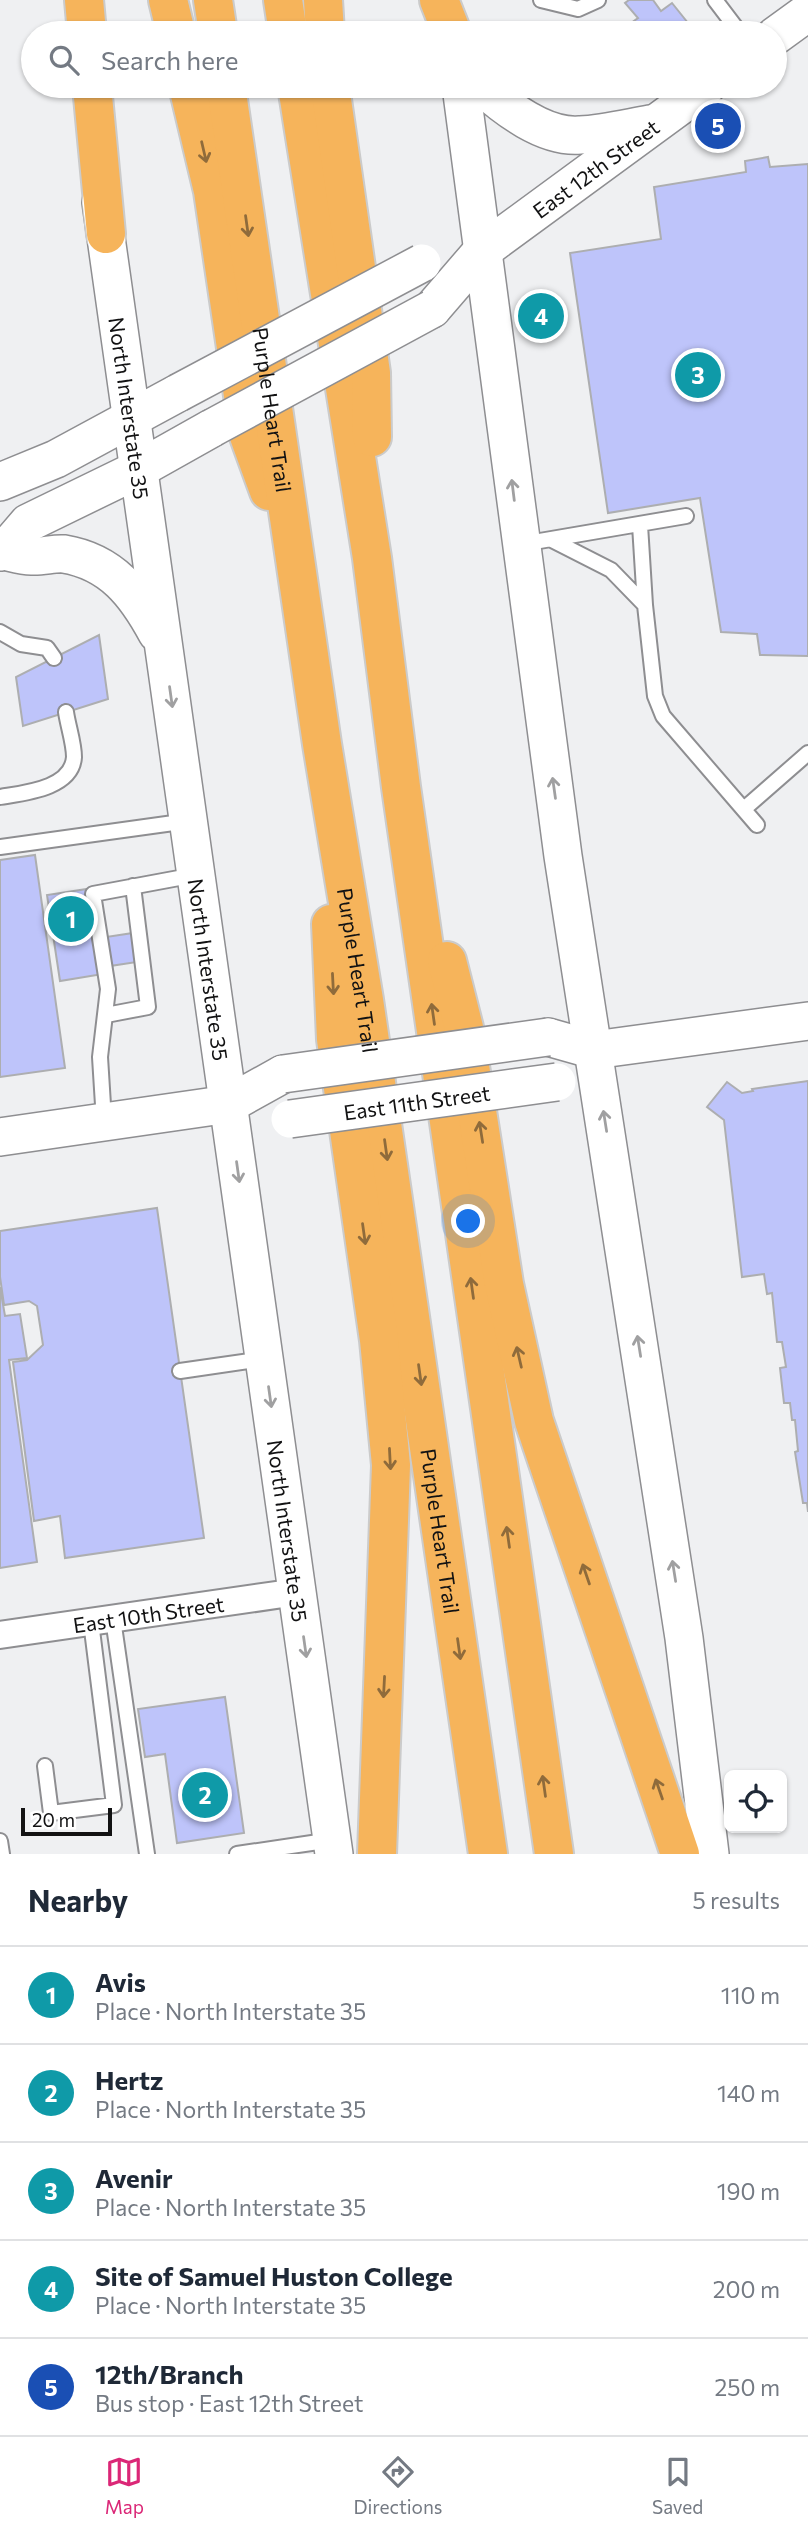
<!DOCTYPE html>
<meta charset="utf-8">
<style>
body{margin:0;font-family:Commissioner,sans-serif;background:#f6f6f7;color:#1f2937}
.controls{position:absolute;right:21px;bottom:21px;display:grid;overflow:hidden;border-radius:10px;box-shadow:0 2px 5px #0004}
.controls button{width:63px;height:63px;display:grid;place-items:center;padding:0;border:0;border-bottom:2px solid #e0e1e3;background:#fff;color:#1f2937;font:35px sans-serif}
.scale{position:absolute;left:21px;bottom:18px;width:91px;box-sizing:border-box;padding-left:7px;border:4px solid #121213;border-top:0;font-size:19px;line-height:24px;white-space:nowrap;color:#121213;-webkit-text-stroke:5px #fff;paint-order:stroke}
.you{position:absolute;left:469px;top:1222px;width:24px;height:24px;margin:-18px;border:5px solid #fff;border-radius:50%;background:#1a73e8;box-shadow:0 0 0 10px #1a73e833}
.badge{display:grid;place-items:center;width:46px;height:46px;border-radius:50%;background:#db2777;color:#fff;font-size:23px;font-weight:700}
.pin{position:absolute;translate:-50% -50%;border:4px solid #fff;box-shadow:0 2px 7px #0006}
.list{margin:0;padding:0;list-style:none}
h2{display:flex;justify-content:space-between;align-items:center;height:91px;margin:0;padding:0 28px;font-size:30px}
h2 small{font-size:23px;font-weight:400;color:#747a83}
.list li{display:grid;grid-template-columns:46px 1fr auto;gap:21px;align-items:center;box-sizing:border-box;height:98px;padding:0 28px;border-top:2px solid #e0e1e3}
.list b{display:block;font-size:26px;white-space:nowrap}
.list p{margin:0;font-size:23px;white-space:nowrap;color:#747a83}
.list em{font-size:23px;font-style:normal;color:#747a83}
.icon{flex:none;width:38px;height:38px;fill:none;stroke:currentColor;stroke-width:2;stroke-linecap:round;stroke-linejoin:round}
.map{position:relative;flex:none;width:808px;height:1854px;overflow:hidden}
.search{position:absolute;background:#fff;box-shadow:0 2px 5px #0004;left:21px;right:21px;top:21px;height:77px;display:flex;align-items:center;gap:18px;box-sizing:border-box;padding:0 24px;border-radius:38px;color:#747a83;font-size:26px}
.sheet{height:581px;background:#fff}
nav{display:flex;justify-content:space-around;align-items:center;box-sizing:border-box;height:98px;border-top:2px solid #e0e1e3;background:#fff;font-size:19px;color:#747a83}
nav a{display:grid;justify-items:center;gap:4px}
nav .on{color:#db2777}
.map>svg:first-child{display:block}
</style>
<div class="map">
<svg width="808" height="1854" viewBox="0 0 808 1854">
<rect width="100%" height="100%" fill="#eff0f2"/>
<path fill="#bec4fa" stroke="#adaeb0" stroke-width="2" d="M629 0H653L661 11 672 3 696 33H627L624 28 638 18 625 3Z
M768 157 770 167 808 164V656L760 655 757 634 721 632 700 498 608 513 570 253 661 239 654 187 746 172 745 161Z
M99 635 108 699 23 726 16 677Z
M35 855 65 1068 0 1077V860Z
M87 889 103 974 60 981 47 895Z
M133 933 137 962 110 966 106 937Z
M808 1081V1512L807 1503H803L795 1452 798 1451 795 1420H792L790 1403H784L780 1368 786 1367 782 1342H777L772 1293 767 1294 764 1274 742 1277 724 1120 707 1107 727 1082 742 1093 753 1091 752 1089Z
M157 1208 204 1538 65 1558 60 1516 34 1521 13 1362 27 1360 43 1345 37 1306 29 1301 4 1305 0 1277V1231Z
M0 1287 5 1316 20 1314 27 1358 9 1360 37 1562 0 1568Z
M225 1697 244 1833 177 1843 165 1754 145 1757 138 1709Z"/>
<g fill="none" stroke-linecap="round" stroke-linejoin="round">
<g stroke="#8e8e91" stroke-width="18">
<path id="lane" d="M541 0 578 9 598 0
M715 0 740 33
M640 525 645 605
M552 540 611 570 645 605 655 696 663 716 757 825
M522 544 686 516
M0 632 21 644 47 648 54 658
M0 797C23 793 72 789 74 757 74 743 68 726 66 712
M744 809 808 753
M0 847 188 821
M106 1015 148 1007 133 886
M104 1121 100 1057 108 989 93 894 195 875
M180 1371 263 1359
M113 1619 147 1854
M45 1766 51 1813 114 1805 91 1622
M0 1841 2 1854
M237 1854 332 1840"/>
</g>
<g stroke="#8e8e91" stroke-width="30">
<g id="street">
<path id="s1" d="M0 1635 297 1592"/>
</g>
</g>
<g stroke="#8e8e91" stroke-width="40">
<g id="secondary">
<path d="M775 36 808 12"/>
<path d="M461 86 563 856 684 1638 710 1854"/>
<path d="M481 86C506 108 544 138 580 135 603 134 627 128 650 124"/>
<path id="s2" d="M101 202 334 1854"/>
<path id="s3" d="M432 309 482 251 707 86"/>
<path d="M0 482 56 459 178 393"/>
<path d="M4 551C13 553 22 556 31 556 42 557 54 553 64 554 112 562 136 594 157 633"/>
<path d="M0 552 4 551 28 523 139 469 212 428"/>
<path d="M548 1037 594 1050 808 1021"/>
<path d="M0 1137 229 1104 283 1074"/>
</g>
</g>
<g stroke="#cbcbcb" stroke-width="42">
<g id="highway">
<path d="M84 0 87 33"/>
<path d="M168 0 176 33"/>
<path d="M213 0 218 33"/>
<path d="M283 0 288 33"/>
<path d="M323 0 325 33"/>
<path d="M439 0 452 33"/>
<path d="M92 86 106 234"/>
<path d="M188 86 213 191 249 436 269 491"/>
<path id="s4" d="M226 86 322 744 364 1000 488 1854"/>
<path d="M297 86 372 558 401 787 554 1854"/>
<path d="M330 86 371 373 372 437"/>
<path d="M331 924 336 1039 379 1340 391 1465 377 1854"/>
<path d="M447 961 464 1028 504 1284 534 1421 680 1854"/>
</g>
</g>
<use href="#lane" stroke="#fff" stroke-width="14"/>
<use href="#street" stroke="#fff" stroke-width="26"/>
<use href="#secondary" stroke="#fff" stroke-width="37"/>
<use href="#highway" stroke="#f6b45b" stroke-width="38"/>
<g stroke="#8e8e91" stroke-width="40" stroke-linecap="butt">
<g id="secondary-bridge">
<path d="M178 393 422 263"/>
<path d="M212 428 432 309"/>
<path d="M283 1074 548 1037"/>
<path id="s5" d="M290 1119 557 1082"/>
</g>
</g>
<use href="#secondary-bridge" stroke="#fff" stroke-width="37"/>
</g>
<defs><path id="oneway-shaft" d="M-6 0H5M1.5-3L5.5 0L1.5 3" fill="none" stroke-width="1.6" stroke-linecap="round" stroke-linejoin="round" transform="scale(1.75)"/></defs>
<g stroke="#8f6b3b">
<use href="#oneway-shaft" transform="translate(204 152) rotate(77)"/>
<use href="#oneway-shaft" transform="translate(247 226) rotate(82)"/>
<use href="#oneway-shaft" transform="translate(333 984) rotate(87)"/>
<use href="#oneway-shaft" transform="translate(433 1014) rotate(-98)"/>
<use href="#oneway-shaft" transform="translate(481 1132) rotate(-99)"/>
<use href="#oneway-shaft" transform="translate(386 1150) rotate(82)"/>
<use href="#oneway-shaft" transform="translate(364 1234) rotate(82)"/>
<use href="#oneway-shaft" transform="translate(472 1288) rotate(-98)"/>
<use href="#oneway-shaft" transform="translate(519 1357) rotate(-103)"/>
<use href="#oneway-shaft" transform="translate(420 1375) rotate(82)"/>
<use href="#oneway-shaft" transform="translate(390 1459) rotate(87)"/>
<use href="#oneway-shaft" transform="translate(508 1537) rotate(-98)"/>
<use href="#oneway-shaft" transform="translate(586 1574) rotate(-109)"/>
<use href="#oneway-shaft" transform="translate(459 1649) rotate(82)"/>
<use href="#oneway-shaft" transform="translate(384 1687) rotate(93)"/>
<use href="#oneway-shaft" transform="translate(544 1786) rotate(-98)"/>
<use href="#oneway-shaft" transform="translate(659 1789) rotate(-109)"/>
</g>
<g stroke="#a0a0a1">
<use href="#oneway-shaft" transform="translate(513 490) rotate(-97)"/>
<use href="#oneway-shaft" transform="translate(171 697) rotate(82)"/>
<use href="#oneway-shaft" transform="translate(554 788) rotate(-98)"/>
<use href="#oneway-shaft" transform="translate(605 1121) rotate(-99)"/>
<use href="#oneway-shaft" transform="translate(238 1172) rotate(82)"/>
<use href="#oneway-shaft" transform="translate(639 1346) rotate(-99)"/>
<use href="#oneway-shaft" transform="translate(270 1397) rotate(82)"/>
<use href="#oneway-shaft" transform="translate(674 1571) rotate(-99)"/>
<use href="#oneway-shaft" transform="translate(305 1647) rotate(82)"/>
</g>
<g text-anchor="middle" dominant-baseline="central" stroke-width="5" stroke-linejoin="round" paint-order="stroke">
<g font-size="21" fill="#121213" stroke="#fff">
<text stroke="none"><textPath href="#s3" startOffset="217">East 12th Street</textPath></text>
<text stroke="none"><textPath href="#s2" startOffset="208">North Interstate 35</textPath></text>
<text stroke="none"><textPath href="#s4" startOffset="327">Purple Heart Trail</textPath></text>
<text stroke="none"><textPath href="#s2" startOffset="775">North Interstate 35</textPath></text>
<text stroke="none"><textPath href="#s4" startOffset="894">Purple Heart Trail</textPath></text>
<text stroke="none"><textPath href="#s5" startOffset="128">East 11th Street</textPath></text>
<text stroke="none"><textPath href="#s4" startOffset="1461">Purple Heart Trail</textPath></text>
<text stroke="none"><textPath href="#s2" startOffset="1342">North Interstate 35</textPath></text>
<text stroke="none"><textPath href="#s1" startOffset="150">East 10th Street</textPath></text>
</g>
</g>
</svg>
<div class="controls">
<button><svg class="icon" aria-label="locate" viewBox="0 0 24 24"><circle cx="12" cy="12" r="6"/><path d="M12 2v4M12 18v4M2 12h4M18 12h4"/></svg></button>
</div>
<div class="scale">20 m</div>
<div class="you"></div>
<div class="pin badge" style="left:71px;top:919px;background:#0f9aa8">1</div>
<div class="pin badge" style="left:205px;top:1795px;background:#0f9aa8">2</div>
<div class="pin badge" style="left:698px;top:375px;background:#0f9aa8">3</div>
<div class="pin badge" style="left:541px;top:316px;background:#0f9aa8">4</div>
<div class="pin badge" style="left:718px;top:126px;background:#1a4fb4">5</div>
<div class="search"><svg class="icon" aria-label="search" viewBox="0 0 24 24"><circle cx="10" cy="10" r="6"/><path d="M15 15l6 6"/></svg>Search here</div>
</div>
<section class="sheet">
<h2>Nearby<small>5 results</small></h2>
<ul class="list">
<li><span class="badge" style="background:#0f9aa8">1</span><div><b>Avis</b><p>Place · North Interstate 35</p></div><em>110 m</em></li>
<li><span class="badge" style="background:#0f9aa8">2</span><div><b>Hertz</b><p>Place · North Interstate 35</p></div><em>140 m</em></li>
<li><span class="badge" style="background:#0f9aa8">3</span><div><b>Avenir</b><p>Place · North Interstate 35</p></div><em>190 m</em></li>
<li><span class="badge" style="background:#0f9aa8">4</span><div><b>Site of Samuel Huston College</b><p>Place · North Interstate 35</p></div><em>200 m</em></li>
<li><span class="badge" style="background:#1a4fb4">5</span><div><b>12th/Branch</b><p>Bus stop · East 12th Street</p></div><em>250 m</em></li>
</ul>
</section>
<nav>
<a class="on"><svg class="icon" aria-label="map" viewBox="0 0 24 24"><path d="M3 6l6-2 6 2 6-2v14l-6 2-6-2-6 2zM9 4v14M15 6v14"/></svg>Map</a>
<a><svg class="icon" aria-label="directions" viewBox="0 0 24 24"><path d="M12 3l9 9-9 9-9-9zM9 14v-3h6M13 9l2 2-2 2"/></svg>Directions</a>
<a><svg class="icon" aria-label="saved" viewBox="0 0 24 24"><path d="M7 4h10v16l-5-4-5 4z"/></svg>Saved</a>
</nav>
